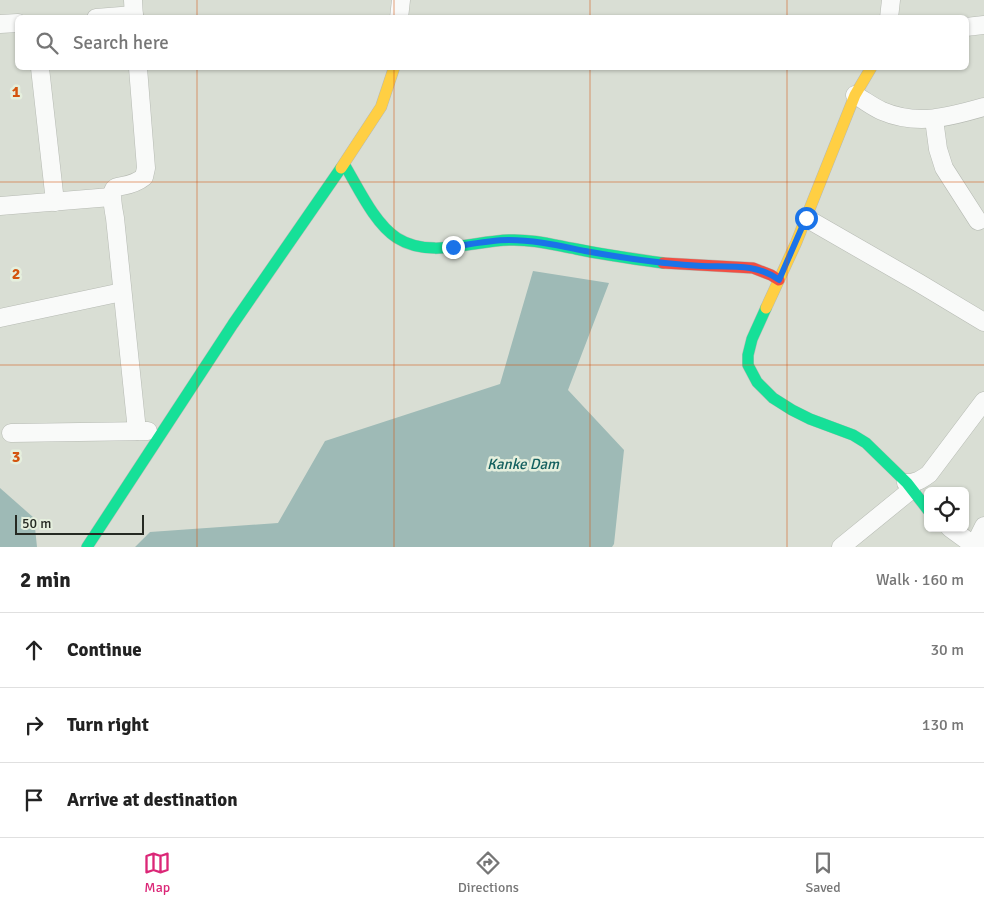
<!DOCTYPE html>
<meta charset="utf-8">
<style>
body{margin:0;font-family:Signika,sans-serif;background:#f2f2f2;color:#222}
.controls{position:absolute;right:15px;bottom:15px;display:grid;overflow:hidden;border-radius:8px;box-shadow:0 1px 4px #0004}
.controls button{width:45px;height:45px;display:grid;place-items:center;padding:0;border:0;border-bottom:1px solid #e0e0e0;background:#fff;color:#222;font:25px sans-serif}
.scale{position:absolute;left:15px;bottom:12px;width:129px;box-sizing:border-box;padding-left:5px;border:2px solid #252922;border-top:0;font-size:14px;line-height:18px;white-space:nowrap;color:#252922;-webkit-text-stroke:4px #e5efdd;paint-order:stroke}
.stop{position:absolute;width:15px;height:15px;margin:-11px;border:4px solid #1a73e8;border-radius:50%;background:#fff}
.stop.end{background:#1a73e8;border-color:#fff;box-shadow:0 1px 5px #0008}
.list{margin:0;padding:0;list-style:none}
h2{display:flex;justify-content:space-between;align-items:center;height:65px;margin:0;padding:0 20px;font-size:21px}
h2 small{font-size:16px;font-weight:400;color:#767676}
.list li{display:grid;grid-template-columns:32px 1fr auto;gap:15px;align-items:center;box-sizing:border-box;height:75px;padding:0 20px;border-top:1px solid #e0e0e0}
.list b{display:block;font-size:19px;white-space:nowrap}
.list em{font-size:16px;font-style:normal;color:#767676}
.icon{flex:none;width:28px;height:28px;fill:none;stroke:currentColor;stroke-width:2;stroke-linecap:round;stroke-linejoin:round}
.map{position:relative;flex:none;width:984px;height:547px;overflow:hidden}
.search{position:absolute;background:#fff;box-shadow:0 1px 4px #0004;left:15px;right:15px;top:15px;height:55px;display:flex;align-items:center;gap:12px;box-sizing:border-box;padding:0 18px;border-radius:8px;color:#767676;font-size:19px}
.sheet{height:290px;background:#fff}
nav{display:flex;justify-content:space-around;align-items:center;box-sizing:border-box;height:70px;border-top:1px solid #e0e0e0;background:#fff;font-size:14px;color:#767676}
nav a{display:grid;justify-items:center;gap:2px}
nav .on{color:#db2777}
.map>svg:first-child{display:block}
.water{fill:#9ebab6}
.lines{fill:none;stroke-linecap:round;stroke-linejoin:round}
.street-casing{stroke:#b6bab3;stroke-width:19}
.fast-casing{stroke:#b6bab3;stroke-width:12}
.slow-casing{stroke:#b6bab3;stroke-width:12}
.jam-casing{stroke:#b6bab3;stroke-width:12}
.street{stroke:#f9faf9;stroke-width:18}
.fast{stroke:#16e098;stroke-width:11}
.slow{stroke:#ffcf43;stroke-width:11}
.jam{stroke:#f24e42;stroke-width:11}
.route{stroke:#1a73e8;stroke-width:6}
.grid{fill:none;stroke:#d4540e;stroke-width:1;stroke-opacity:0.55}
.labels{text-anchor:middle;stroke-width:5;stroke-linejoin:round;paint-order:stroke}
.water-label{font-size:15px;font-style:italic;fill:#14605f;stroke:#e5efdd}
.grid-label{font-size:16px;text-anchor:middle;font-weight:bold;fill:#d4540e;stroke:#e5efdd;stroke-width:5;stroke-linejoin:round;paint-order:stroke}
</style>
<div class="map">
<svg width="984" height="547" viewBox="0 0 984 547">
<rect width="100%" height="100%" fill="#d9ded4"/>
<g class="water">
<polygon points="533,271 609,283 568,390 624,450 614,544 612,547 135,547 150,532 278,523 325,441 500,384"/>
<polygon points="0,488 34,518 37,547 0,547"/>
</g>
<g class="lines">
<defs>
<g id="street">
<polyline points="133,0 134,18"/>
<polyline points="96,18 134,15"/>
<polyline points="399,18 401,0"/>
<polyline points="889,18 891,0"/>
<polyline points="0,24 18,23"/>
<polyline points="966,27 984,25"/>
<polyline points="40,68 55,202"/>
<path d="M 855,95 C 864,100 873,107 882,111 C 917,126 949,117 984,107"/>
<polyline points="934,119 938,149 944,168 978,221"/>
<polyline points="0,206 111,197"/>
<polyline points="806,218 919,283 984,322"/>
<polyline points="0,318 122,292"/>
<path d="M 137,431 L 115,218 C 106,171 120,196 144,177 L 146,168 L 138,68"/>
<polyline points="11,433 148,431"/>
<path d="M 906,483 C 916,483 921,480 929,474 L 984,401"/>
<polyline points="950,528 976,547"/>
<polyline points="974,546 984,526"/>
<polyline points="841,547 911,490"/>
</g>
<g id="fast">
<path d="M 344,164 C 358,187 374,223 397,238 C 430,259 473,241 509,240 C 532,239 554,245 576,249 C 605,255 634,259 663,263"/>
<polyline points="766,308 752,339 748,355 748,365 757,382 773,398 792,410 810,419 853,435 866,443 907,483 928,510"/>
<polyline points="87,547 233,324 341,168"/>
</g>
<g id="slow">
<polyline points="341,168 381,107 394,68"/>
<polyline points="766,308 796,243 855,95 871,68"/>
</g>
<polyline id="jam" points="663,263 753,268 771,275 779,280"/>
</defs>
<use href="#street" class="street-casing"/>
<use href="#fast" class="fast-casing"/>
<use href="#slow" class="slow-casing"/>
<use href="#jam" class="jam-casing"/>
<use href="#street" class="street"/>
<use href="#fast" class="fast"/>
<use href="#slow" class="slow"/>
<use href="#jam" class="jam"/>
</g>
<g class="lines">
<path class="route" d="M 453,247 C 471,244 491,240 509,240 C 535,240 560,246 585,251 C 623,258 664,264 702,266 C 729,267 757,263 779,280 L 806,218"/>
</g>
<path class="grid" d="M 197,0 L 197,18M 394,0 L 394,18M 590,0 L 590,18M 787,0 L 787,18M 197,68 L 197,547M 394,68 L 394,547M 590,68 L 590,547M 787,68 L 787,547M 0,182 L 984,182M 0,365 L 984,365"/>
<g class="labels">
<g class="water-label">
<text x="523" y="469">Kanke Dam</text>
</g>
</g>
<g class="grid-label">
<text x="16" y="97">1</text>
<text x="16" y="279">2</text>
<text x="16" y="462">3</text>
</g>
</svg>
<div class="controls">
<button><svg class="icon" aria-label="locate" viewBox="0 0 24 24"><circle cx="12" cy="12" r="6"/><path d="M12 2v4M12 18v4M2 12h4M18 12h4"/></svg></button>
</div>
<div class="scale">50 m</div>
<div class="stop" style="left:806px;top:218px"></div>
<div class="stop end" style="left:453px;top:247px"></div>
<div class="search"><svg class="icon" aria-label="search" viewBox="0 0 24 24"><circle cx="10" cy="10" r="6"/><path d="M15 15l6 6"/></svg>Search here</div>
</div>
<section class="sheet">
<h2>2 min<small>Walk · 160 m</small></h2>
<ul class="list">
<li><svg class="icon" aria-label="ahead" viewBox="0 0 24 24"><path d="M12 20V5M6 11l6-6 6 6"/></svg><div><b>Continue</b></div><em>30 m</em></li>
<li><svg class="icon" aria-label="right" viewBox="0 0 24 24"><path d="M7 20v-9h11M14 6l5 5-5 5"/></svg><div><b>Turn right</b></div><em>130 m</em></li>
<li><svg class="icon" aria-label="arrive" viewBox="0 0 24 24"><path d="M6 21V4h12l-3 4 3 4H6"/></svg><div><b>Arrive at destination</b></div></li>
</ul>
</section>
<nav>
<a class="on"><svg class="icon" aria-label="map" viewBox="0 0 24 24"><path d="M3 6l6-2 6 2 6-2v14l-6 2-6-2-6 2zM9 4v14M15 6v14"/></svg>Map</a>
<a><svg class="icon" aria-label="directions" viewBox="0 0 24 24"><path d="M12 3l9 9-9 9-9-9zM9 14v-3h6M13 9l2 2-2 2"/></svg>Directions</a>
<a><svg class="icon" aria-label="saved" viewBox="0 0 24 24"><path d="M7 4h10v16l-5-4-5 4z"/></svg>Saved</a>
</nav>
